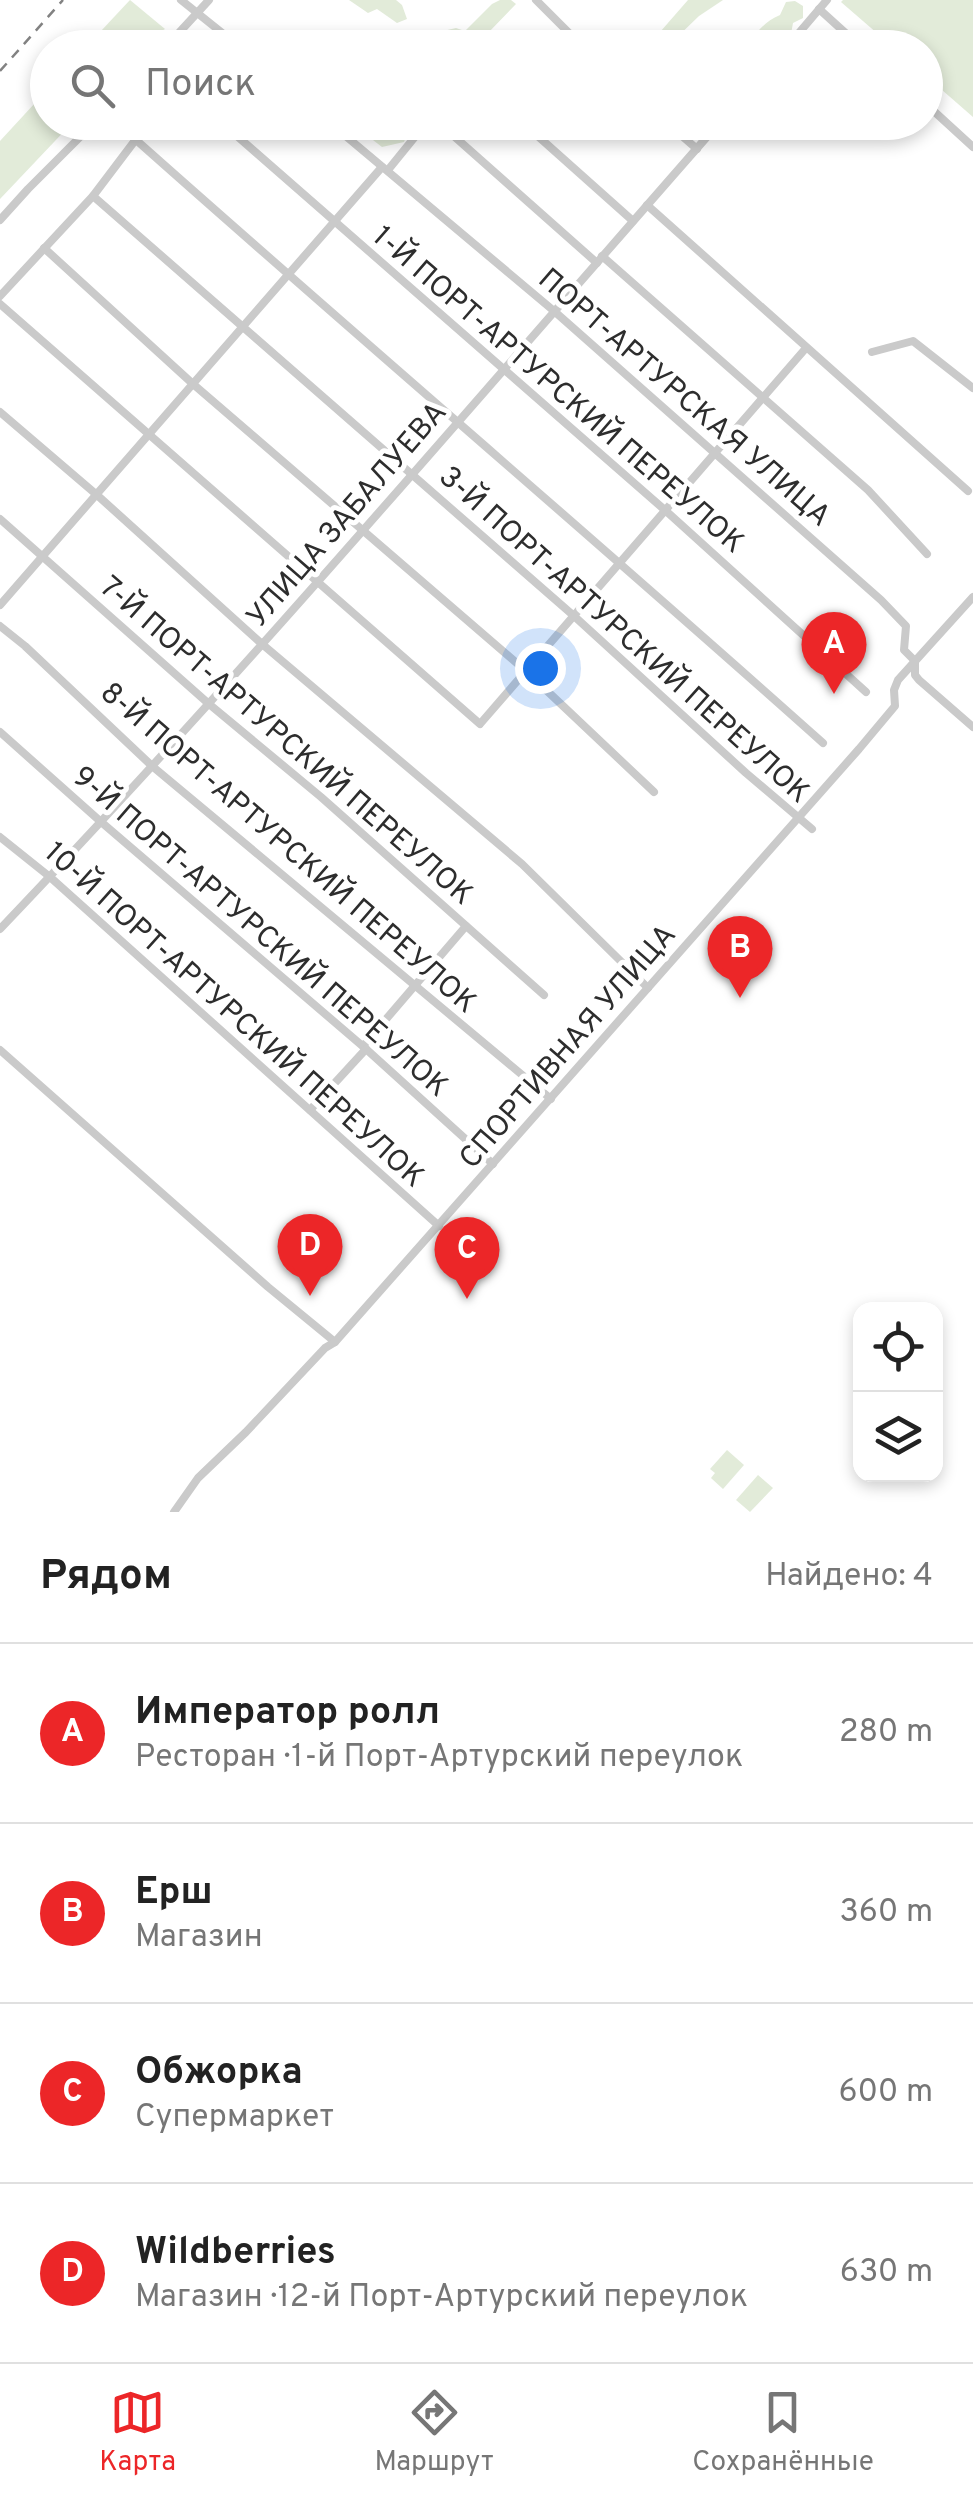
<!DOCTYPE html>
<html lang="ru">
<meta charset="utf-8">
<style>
body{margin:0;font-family:Overpass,sans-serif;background:#f6f6f6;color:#222}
.controls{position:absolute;right:30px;bottom:30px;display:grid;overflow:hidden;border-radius:20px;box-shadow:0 5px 15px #0003}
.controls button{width:90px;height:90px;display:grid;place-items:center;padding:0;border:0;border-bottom:2px solid #e0e0e0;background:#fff;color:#222;font:50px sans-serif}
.you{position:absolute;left:540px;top:668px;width:35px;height:35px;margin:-25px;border:8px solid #fff;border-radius:50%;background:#1a73e8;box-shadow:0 0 0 15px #1a73e833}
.badge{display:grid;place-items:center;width:65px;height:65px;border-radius:50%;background:#ec2628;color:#fff;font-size:32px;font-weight:700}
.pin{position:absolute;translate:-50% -82px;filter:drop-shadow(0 2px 5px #0008)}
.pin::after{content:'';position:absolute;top:52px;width:35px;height:30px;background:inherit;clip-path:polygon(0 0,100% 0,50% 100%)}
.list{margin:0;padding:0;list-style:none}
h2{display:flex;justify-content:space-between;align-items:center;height:130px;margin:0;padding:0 40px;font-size:42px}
h2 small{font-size:32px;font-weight:400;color:#767676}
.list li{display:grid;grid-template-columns:65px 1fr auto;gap:30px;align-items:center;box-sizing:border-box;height:180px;padding:0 40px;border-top:2px solid #e0e0e0}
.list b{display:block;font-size:38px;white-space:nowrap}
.list p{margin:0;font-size:32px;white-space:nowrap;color:#767676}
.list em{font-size:32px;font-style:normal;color:#767676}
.icon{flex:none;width:55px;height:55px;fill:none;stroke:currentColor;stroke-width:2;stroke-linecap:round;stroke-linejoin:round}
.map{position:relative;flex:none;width:973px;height:1512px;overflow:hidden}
.search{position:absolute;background:#fff;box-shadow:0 5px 15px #0003;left:30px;right:30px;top:30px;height:110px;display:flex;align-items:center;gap:25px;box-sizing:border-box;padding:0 35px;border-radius:55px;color:#767676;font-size:38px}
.sheet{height:850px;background:#fff}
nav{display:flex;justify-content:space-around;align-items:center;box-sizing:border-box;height:140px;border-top:2px solid #e0e0e0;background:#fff;font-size:28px;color:#767676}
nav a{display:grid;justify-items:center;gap:5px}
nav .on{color:#ec2628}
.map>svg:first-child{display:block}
.green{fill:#e2ebd9}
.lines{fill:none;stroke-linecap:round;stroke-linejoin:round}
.minor{stroke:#cacaca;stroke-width:8}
.rail{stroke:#828282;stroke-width:2.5;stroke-dasharray:10 8;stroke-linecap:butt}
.labels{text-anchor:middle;stroke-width:10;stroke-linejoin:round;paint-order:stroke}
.street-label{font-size:30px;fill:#2d2d2d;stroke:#fff}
</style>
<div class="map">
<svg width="973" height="1512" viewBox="0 0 973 1512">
<rect width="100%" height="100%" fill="#fff"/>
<g class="green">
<path d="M 130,0 L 165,29 C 133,48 122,48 86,47 Z"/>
<polygon points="349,0 396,0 402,5 407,19 397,23 377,9 368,13"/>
<polygon points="500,0 511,0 516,4 488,33 488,45 491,47 461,47 450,40 442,40 443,31 456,28 465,31 492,4"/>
<polygon points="688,0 723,0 699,16 670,44 670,47 647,47"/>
<polygon points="843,0 973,0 973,117 926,76 926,48 893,47 841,2"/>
<path d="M 795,1 L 803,6 L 803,18 L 793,23 L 791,34 L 761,47 L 752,47 L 750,42 C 758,30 766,21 780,15 L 786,2 Z"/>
<polygon points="47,90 48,122 72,123 0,199 0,141"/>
<polygon points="351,123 411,123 404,142 382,147"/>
<polygon points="727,1450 744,1465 723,1489 711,1478 715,1473 710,1469"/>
<polygon points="758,1475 773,1488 750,1512 736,1500"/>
</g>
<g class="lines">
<g class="minor">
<polyline points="181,0 241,48"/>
<polyline points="536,0 584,48"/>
<polyline points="819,9 862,48"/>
<polyline points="165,48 209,0"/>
<polyline points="213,48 224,35"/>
<polyline points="786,48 827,0"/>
<polyline points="926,104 973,147"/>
<polyline points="221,122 666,511 866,692"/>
<polyline points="329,122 554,311 881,600 906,626 904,650 915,661 915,675 919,680 973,727"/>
<polyline points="438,122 597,263"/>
<polyline points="522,122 633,221"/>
<polyline points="666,122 697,149"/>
<path d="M 135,139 C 363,342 596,540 823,743"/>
<polyline points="388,170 427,122"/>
<polyline points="93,196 574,616 746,773 812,829"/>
<polyline points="647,205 968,491"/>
<polyline points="0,220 28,189 95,122"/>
<polyline points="44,248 193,384 526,671 654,792"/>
<polyline points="602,256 868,490 927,554"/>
<polyline points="0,296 93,196 149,122"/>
<polyline points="0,304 480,724 806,348"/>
<polyline points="872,352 913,341 973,388"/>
<polyline points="0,412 97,495 262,644 522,864 648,988"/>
<polyline points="0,519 209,704 321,797 544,995"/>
<polyline points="0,605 382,167"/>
<polyline points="0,626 25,646 152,766 551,1099"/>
<polyline points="0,732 100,821 366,1049 493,1164"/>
<polyline points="0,837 50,877 439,1226"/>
<path d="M 0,929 C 249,668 482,393 720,122"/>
<polyline points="363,1046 466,926"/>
<polyline points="0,1050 268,1287 335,1342"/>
<polyline points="310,1110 366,1049"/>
<polyline points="174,1512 198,1478 246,1432 325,1348 335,1342 859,749 895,706 894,690 898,680 973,597"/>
</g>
<polyline class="rail" points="0,71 63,0"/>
</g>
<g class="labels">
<g class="street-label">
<text transform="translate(559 389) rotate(41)" y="10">1-Й ПОРТ-АРТУРСКИЙ ПЕРЕУЛОК</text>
<text transform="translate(685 397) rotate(41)" y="10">ПОРТ-АРТУРСКАЯ УЛИЦА</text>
<text transform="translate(346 514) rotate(-49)" y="10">УЛИЦА ЗАБАЛУЕВА</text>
<text transform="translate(625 634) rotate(42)" y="10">3-Й ПОРТ-АРТУРСКИЙ ПЕРЕУЛОК</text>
<text transform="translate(287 740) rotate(41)" y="10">7-Й ПОРТ-АРТУРСКИЙ ПЕРЕУЛОК</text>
<text transform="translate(289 847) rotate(41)" y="10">8-Й ПОРТ-АРТУРСКИЙ ПЕРЕУЛОК</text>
<text transform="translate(261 931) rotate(41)" y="10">9-Й ПОРТ-АРТУРСКИЙ ПЕРЕУЛОК</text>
<text transform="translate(235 1014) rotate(42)" y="10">10-Й ПОРТ-АРТУРСКИЙ ПЕРЕУЛОК</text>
<text transform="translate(567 1046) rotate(-49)" y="10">СПОРТИВНАЯ УЛИЦА</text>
</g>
</g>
</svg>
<div class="controls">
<button><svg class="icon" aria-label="locate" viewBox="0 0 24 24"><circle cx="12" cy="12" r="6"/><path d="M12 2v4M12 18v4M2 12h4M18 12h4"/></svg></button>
<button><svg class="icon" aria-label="layers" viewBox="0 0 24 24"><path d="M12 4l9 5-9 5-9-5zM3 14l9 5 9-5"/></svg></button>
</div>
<div class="you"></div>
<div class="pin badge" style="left:834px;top:694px">A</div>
<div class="pin badge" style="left:740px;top:998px">B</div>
<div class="pin badge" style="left:467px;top:1299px">C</div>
<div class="pin badge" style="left:310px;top:1296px">D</div>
<div class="search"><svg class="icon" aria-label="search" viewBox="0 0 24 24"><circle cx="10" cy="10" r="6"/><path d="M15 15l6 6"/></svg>Поиск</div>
</div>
<section class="sheet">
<h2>Рядом<small>Найдено: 4</small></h2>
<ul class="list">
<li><span class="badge">A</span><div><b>Император ролл</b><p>Ресторан · 1-й Порт-Артурский переулок</p></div><em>280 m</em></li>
<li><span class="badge">B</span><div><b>Ерш</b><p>Магазин</p></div><em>360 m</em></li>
<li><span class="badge">C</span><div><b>Обжорка</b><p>Супермаркет</p></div><em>600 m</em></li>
<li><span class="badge">D</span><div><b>Wildberries</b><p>Магазин · 12-й Порт-Артурский переулок</p></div><em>630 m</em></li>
</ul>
</section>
<nav>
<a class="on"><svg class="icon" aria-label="map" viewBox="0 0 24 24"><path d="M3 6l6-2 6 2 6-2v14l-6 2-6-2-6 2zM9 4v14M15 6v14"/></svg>Карта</a>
<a><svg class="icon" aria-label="directions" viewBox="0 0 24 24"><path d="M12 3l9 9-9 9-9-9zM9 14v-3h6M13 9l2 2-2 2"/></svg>Маршрут</a>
<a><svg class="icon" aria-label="saved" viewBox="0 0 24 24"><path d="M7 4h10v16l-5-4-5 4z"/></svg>Сохранённые</a>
</nav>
